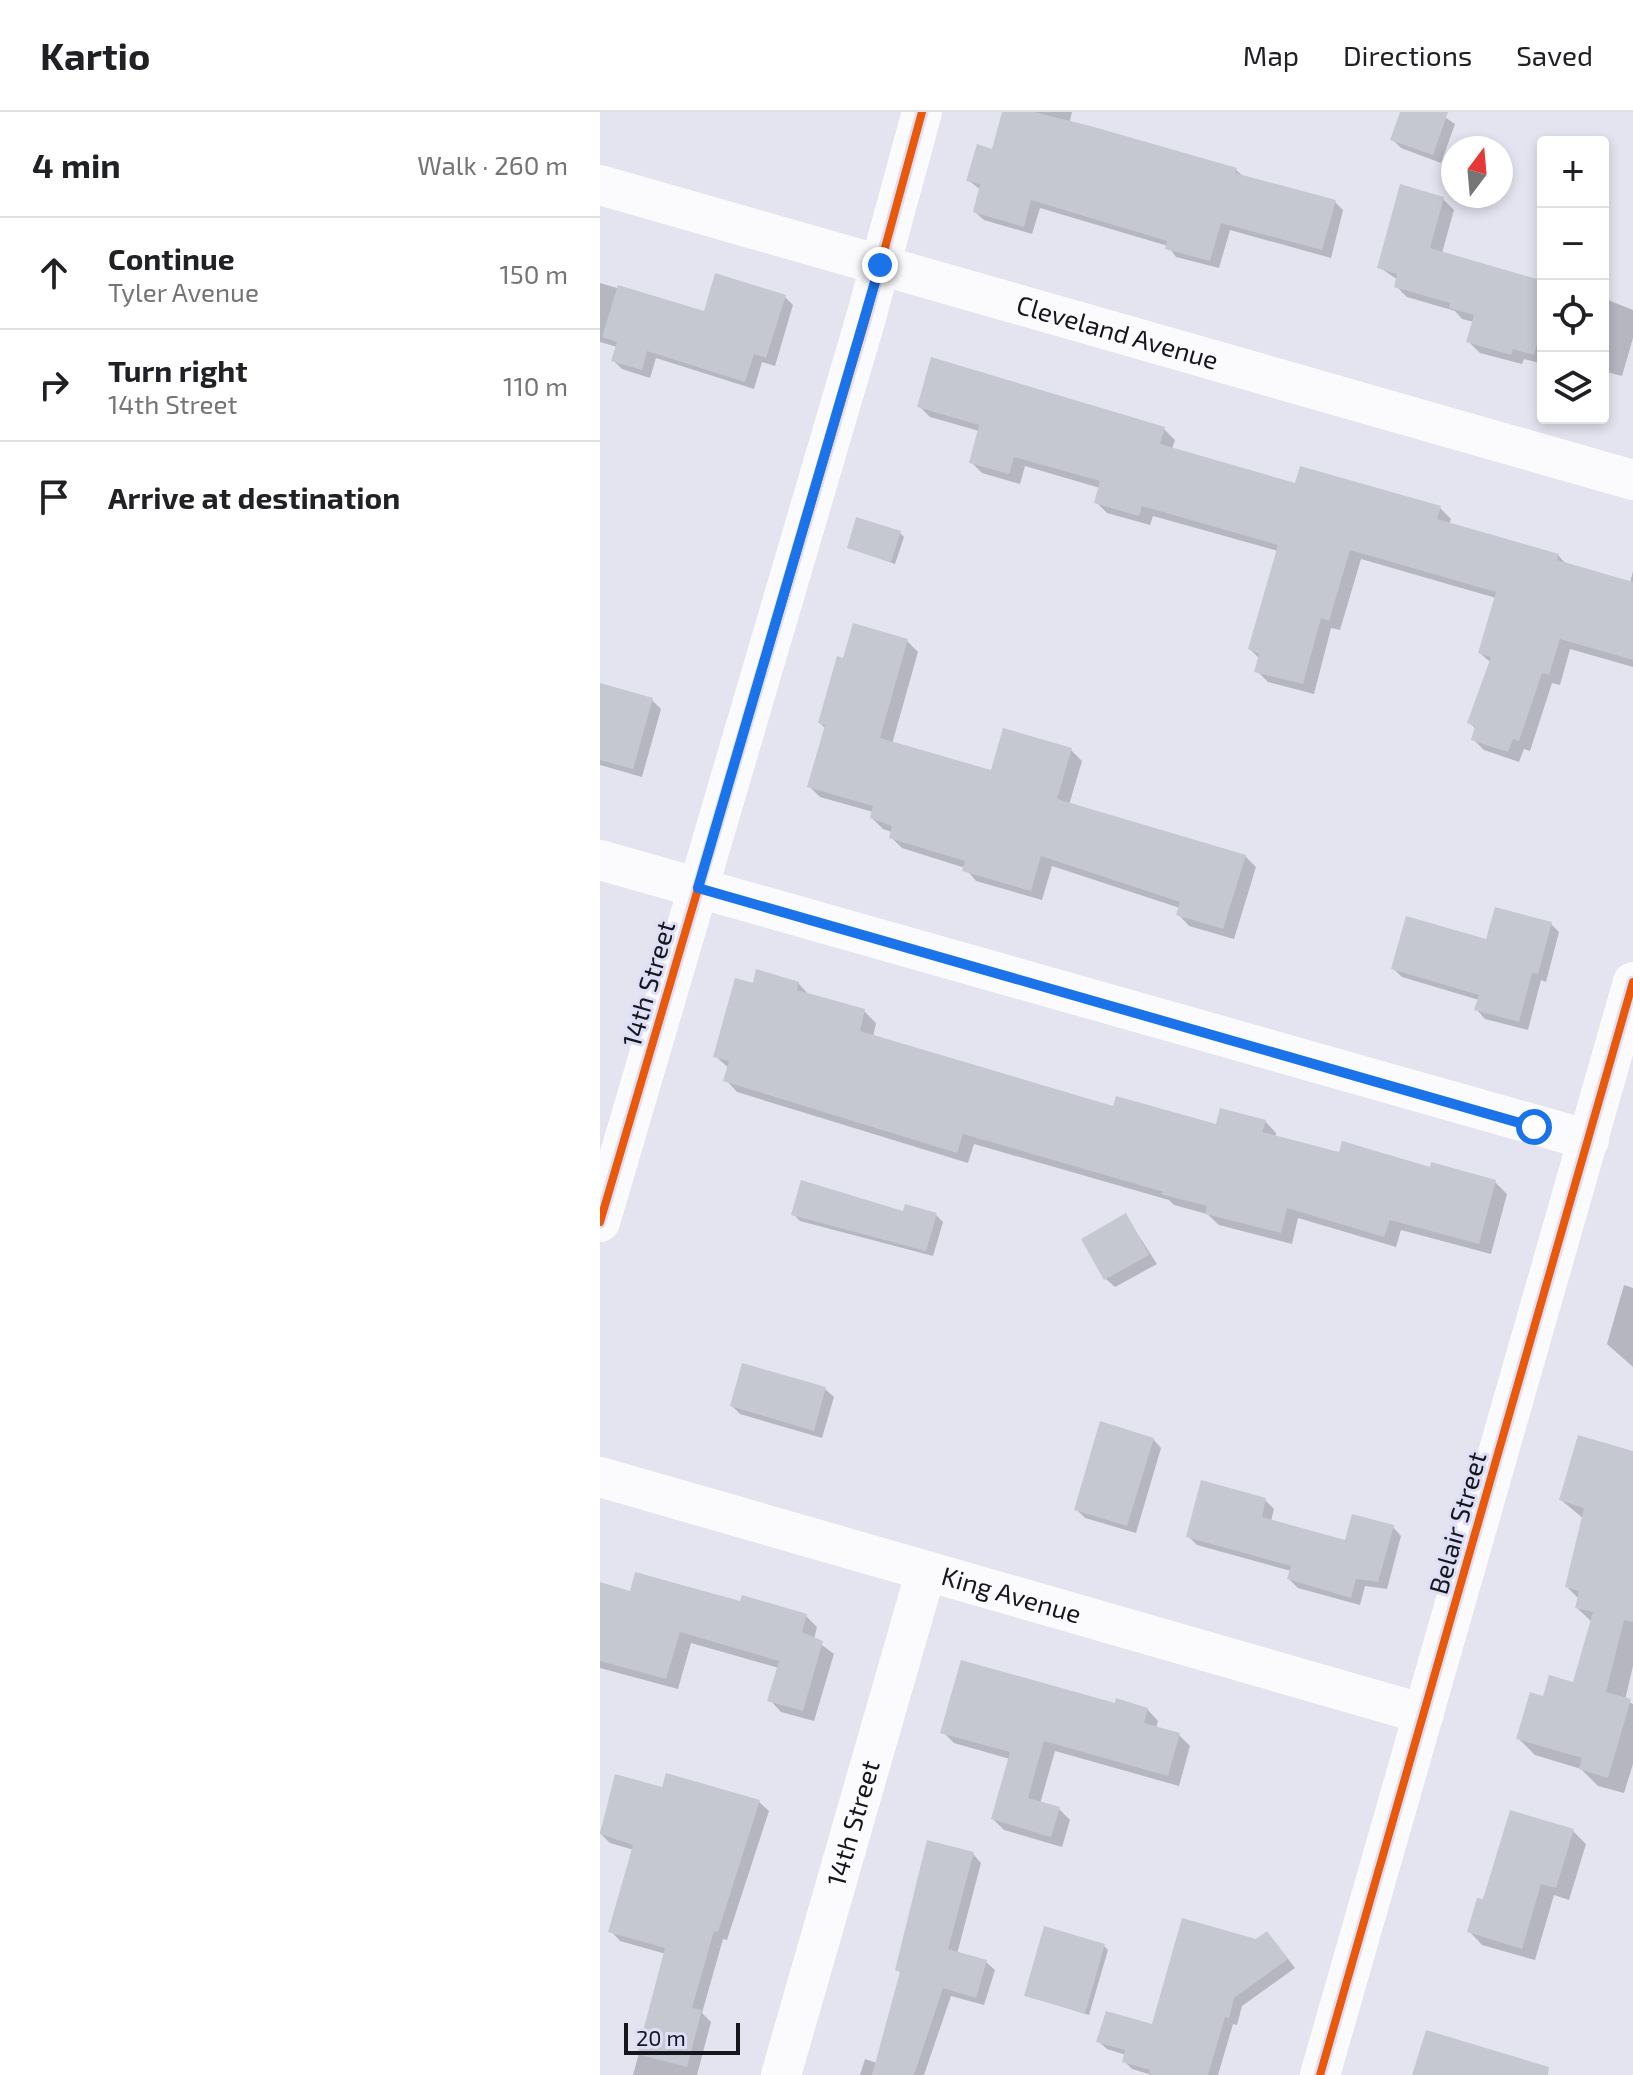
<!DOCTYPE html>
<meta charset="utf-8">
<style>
body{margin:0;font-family:"Exo 2",sans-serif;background:#f2f2f2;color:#202124}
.controls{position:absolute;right:24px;top:24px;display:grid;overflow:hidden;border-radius:8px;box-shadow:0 4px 12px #0003}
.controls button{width:72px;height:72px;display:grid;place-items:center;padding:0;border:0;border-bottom:2px solid #e0e0e0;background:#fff;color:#202124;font:40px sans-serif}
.compass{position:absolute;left:841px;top:24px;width:72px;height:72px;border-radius:50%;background:#fff;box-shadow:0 4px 12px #0003;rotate:16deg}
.scale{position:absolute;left:24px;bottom:20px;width:116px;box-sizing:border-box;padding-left:8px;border:4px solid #16161d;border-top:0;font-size:22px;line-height:28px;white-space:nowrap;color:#16161d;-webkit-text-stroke:6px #dedff6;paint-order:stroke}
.stop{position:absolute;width:24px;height:24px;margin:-18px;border:6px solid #1a73e8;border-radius:50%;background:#fff}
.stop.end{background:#1a73e8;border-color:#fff;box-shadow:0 2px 8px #0008}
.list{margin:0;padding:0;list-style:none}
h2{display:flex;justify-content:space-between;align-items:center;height:104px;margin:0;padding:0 32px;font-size:34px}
h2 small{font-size:26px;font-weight:400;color:#757577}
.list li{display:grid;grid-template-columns:52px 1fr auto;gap:24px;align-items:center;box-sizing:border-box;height:112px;padding:0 32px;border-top:2px solid #e0e0e0}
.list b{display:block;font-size:30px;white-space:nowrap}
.list p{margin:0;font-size:26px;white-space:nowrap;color:#757577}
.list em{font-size:26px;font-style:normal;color:#757577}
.icon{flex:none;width:44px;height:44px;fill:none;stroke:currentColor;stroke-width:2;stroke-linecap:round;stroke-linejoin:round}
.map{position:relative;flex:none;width:1033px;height:1963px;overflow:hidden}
header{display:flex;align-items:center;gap:48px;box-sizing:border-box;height:112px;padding:0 40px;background:#fff;border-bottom:2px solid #e0e0e0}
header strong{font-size:38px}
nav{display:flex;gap:44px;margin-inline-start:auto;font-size:28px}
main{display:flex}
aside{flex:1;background:#fff}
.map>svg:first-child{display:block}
.shadow{fill:#0003}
.building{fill:#c5c8d1}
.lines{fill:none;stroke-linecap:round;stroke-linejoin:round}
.minor{stroke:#fbfbfd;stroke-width:40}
.cycleway-casing{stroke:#dedff6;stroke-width:13}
.cycleway{stroke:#e8590c;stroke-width:8}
.route{stroke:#1a73e8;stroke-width:10}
.labels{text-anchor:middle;stroke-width:6;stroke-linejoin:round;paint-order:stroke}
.street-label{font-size:26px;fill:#16161d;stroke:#dedff6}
</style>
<header>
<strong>Kartio</strong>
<nav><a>Map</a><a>Directions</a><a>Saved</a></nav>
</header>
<main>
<aside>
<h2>4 min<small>Walk · 260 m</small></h2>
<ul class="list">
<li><svg class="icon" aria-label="ahead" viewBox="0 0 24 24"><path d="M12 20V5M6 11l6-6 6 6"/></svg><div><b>Continue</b><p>Tyler Avenue</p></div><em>150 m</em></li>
<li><svg class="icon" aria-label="right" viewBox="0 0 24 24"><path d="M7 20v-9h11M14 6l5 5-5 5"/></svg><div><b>Turn right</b><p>14th Street</p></div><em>110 m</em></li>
<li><svg class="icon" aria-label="arrive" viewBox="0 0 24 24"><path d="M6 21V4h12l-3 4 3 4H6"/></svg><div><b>Arrive at destination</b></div></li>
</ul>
</aside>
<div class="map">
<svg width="1033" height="1963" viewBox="0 0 1033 1963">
<rect width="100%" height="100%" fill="#e4e4f0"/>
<g class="shadow">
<polygon points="405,0 472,0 470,9 635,57 644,65 735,90 743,98 731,146 630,118 619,156 576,145 568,134 440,96 432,122 384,108 375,100 381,78 369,69 394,39"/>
<polygon points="802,0 837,0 855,12 841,51 801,36 792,27"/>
<polygon points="843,87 854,98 842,141 943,169 943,252 924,247 922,252 880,241 869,230 874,210 862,207 855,199 807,185 796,174 798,168 779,155"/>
<polygon points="0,171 105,202 185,185 193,193 175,254 162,250 154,277 56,246 50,266 22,257 13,248 17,235 0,230"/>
<polygon points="1003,186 1033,198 1033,226 1022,264 1003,259"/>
<polygon points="319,294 564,317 575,328 572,337 697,373 840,396 851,407 849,412 958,443 968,454 1030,471 1033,459 1033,555 970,537 960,573 952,571 930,639 924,637 919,650 884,638 873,627 876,617 870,611 891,551 880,541 896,486 761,447 740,518 731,516 714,582 668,570 657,559 660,547 650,537 678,439 553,404 550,413 507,401 496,390 500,376 425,354 420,372 382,361 371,350 379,319 330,305"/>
<polygon points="300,421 304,425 295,452 249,436"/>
<polygon points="307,529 318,540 292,632 392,661 471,638 482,649 469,693 645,744 656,755 634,827 589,814 578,802 580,796 452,754 442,788 376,769 365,756 302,736 291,725 292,720 283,717 272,706 273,700 220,685 209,674 226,617 220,611 245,549"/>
<polygon points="0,573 52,588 61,597 42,665 0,653"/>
<polygon points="951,812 959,820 946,870 941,868 928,918 885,907 877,898 879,888 802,865 793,856"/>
<polygon points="198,871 210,884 264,899 276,911 273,925 515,996 618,1015 665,1009 676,1021 675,1026 740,1042 895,1070 907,1082 891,1142 801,1118 796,1135 698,1106 692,1132 619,1113 607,1102 574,1093 569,1088 374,1032 368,1051 137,980 126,968 129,956 115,944 154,873"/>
<polygon points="193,1102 336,1103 343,1110 333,1144 200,1109"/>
<polygon points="526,1104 557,1152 515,1175 506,1167"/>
<polygon points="1024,1173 1033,1176 1033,1255 1007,1232"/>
<polygon points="225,1277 234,1285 222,1326 140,1302 132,1294"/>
<polygon points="553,1327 561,1336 536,1421 485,1406 476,1397"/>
<polygon points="1033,1341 1033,1554 1025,1588 1033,1592 1033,1652 1024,1681 998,1674 981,1657 935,1643 918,1626 944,1586 974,1573 992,1510 977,1496 979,1487 967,1475 984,1407 961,1388"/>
<polygon points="665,1388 674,1397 671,1409 746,1431 793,1415 801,1424 787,1477 765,1474 760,1493 698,1476 689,1467 691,1459 597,1433 588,1424"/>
<polygon points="0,1473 31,1481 142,1492 206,1504 217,1515 214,1527 234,1542 214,1609 181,1600 170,1588 179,1556 91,1531 78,1577 0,1556"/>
<polygon points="516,1593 547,1597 558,1609 556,1616 579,1623 590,1634 579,1674 455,1639 440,1692 459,1697 470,1708 462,1735 404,1718 393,1707 410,1647 354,1631 343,1620"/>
<polygon points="17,1664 63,1677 159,1690 169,1699 127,1828 123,1827 102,1901 111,1910 97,1963 33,1963 66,1842 20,1829 11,1819 34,1738 10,1731 0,1721"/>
<polygon points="973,1719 986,1732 969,1788 954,1783 935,1848 882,1833 869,1819 884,1790"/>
<polygon points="373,1742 381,1751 357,1842 386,1850 395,1858 384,1893 351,1884 324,1963 260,1963 265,1947 277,1951"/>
<polygon points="657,1830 675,1830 695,1856 642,1894 637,1913 633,1912 618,1963 552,1963 532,1957 524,1949 526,1943 507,1937 498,1929 553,1915"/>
<polygon points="504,1834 508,1838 489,1903 427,1884"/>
</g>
<g class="building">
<polygon points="402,0 434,0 494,15 637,56 635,61 736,88 722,138 621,111 610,149 565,137 567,129 431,88 424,115 373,100 380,72 366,69 377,32 392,37"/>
<polygon points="800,0 848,0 833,43 790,28"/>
<polygon points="800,72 844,85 830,136 943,169 943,211 934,243 913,237 911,243 866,230 874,203 849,196 850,191 794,175 797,162 777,156"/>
<polygon points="115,161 186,183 166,246 154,242 145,270 47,239 42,258 11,249 17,230 2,225 18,173 104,199"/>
<polygon points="331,245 565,315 560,332 695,371 700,354 841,394 837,407 959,442 957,448 1033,470 1033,548 960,527 949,563 942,561 919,629 913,627 908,640 871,628 875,614 867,611 891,545 878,541 896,480 750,438 729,509 721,506 703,572 654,560 659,542 648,537 678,433 542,394 539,404 494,391 500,369 414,345 409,362 369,351 379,313 317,295"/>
<polygon points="256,405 301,419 291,450 247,436"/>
<polygon points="253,511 308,527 280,626 391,658 403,616 472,636 457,687 646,743 623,817 576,803 580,790 441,744 431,779 362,759 365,749 289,726 292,714 270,706 273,694 207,675 225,613 218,611 237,544 243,546"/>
<polygon points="0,571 53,586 33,657 0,648"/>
<polygon points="895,795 952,810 938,862 932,861 919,910 874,898 879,883 791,857 806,804 886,827"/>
<polygon points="156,857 199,870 197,878 265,897 260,919 513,994 516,984 616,1012 620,996 666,1008 662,1020 739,1040 742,1029 830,1055 831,1050 896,1068 879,1132 790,1108 784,1125 687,1096 681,1121 605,1102 607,1094 560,1082 564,1080 363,1022 357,1041 123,969 129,949 113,945 135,866 153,871"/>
<polygon points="201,1068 303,1099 305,1092 337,1101 326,1139 191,1103"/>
<polygon points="526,1101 549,1143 504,1168 481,1127"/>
<polygon points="142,1251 226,1275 214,1319 130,1294"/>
<polygon points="500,1309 554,1326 527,1414 474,1398"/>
<polygon points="978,1323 1033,1339 1033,1510 1024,1508 1006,1580 1031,1587 1008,1666 979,1657 982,1646 916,1627 930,1580 943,1584 949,1563 973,1570 993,1500 975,1496 979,1479 965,1475 984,1396 959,1388"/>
<polygon points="601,1368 666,1386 662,1405 745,1428 752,1402 794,1413 778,1470 756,1467 751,1486 687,1467 691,1454 586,1425"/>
<polygon points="35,1460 140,1489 142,1483 207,1502 202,1520 223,1529 203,1599 167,1589 179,1549 80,1520 66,1567 0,1549 0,1470 30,1479"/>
<polygon points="361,1548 515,1591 516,1586 548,1596 544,1611 580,1621 568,1664 444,1629 428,1686 460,1695 451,1725 391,1707 410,1640 340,1621"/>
<polygon points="66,1661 160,1688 118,1820 114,1819 92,1896 102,1898 87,1955 37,1942 65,1836 8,1820 33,1733 0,1722 15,1662 62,1675"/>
<polygon points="910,1698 974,1717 956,1776 941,1772 922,1837 867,1820 877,1786 883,1787"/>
<polygon points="327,1728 374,1740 348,1837 387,1848 376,1886 343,1876 314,1963 272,1963 300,1860 295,1858"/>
<polygon points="582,1806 656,1827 667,1819 688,1847 634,1886 629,1906 625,1905 608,1963 549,1963 550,1958 522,1950 525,1938 496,1930 506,1899 552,1912"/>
<polygon points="444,1814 505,1832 485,1901 424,1884"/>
<polygon points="826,1918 949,1955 948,1963 812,1963"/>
</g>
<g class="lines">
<g class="minor">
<path id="s1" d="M 0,73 L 1033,368"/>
<polyline points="0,748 989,1028"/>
<polyline points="0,1110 265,209 322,0"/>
<path id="s2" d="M 0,1365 L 824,1602"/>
<path id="s3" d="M 181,1963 L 326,1459"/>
<polyline points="720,1963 1033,870"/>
</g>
<defs>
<g id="cycleway">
<polyline points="0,1110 265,209 322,0"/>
<polyline points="720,1963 1033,870"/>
</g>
</defs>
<use href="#cycleway" class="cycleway-casing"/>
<use href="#cycleway" class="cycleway"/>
</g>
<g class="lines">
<polyline class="route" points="280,153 98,776 934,1015"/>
</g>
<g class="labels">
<g class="street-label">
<text dy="9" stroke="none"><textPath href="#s1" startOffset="538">Cleveland Avenue</textPath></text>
<text transform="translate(49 872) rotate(-74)" y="9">14th Street</text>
<text transform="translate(858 1411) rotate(-74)" y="9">Belair Street</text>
<text dy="9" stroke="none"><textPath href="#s2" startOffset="428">King Avenue</textPath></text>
<text dy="9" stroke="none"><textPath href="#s3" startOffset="262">14th Street</textPath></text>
</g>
</g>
</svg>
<div class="controls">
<button>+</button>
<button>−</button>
<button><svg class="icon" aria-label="locate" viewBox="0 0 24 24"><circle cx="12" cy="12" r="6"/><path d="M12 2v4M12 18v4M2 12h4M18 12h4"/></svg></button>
<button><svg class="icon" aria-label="layers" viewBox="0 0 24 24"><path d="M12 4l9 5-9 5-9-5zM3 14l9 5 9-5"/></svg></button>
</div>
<svg class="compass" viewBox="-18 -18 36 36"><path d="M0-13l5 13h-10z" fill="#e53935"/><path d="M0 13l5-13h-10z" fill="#757577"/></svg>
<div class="scale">20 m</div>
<div class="stop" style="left:934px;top:1015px"></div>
<div class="stop end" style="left:280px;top:153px"></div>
</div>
</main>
